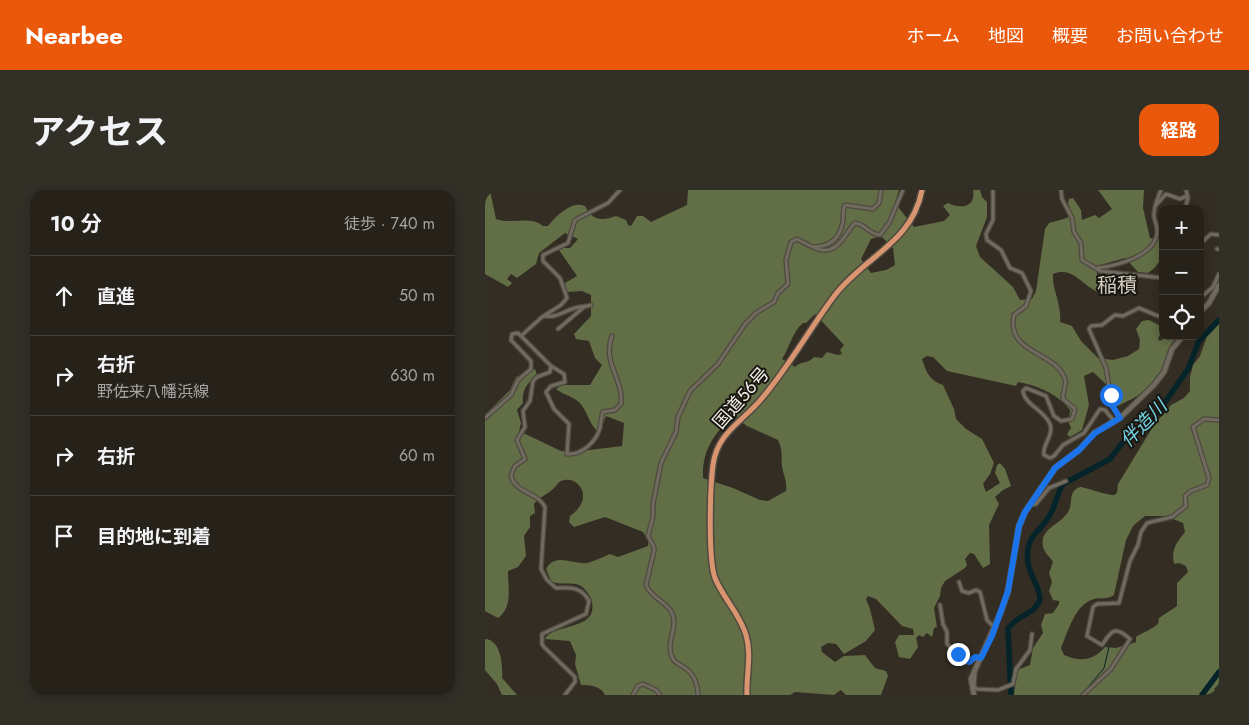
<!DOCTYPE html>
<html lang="ja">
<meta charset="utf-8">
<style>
body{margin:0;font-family:Jost,"Noto Sans JP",sans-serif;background:#322f27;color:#f1f3f6}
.controls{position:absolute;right:15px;top:15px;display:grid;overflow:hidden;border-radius:10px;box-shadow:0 2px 12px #0003}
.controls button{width:45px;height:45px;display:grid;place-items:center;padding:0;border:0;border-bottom:1px solid #423f39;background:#26221a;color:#f1f3f6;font:25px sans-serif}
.stop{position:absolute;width:15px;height:15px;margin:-11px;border:4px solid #1a73e8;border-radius:50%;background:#fff}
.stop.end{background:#1a73e8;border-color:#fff;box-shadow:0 1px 5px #0008}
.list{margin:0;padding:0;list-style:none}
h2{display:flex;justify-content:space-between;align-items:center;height:65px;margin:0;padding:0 20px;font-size:21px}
h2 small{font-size:16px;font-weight:400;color:#a4a4a2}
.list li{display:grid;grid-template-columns:32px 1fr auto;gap:15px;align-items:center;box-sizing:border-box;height:80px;padding:0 20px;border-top:1px solid #423f39}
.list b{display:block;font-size:19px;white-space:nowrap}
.list p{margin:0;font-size:16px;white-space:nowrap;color:#a4a4a2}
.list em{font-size:16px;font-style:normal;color:#a4a4a2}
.icon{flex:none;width:28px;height:28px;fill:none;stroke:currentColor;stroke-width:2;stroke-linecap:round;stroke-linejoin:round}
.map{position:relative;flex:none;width:734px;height:505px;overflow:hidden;border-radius:15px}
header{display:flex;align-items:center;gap:30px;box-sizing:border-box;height:70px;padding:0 25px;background:#ea580c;color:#fff}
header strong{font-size:24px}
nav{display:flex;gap:28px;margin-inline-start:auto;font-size:18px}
.intro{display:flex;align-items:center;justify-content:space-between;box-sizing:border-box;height:120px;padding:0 30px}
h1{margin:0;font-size:35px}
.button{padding:12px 22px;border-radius:15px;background:#ea580c;color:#fff;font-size:18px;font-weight:700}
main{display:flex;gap:30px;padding:0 30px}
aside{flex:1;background:#26221a;border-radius:15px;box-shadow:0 2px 12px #0003}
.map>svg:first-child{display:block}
.forest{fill:#626e45;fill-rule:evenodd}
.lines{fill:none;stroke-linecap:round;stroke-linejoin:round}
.stream{stroke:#04242a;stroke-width:1}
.river{stroke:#04242a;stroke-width:5.5}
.minor-casing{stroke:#4f4a41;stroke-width:5.5}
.secondary-casing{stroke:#4f4a41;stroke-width:7}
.trunk-casing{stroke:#4f4a41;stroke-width:8}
.minor{stroke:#716a5f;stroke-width:3}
.secondary{stroke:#716a5f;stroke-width:4.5}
.trunk{stroke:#d99570;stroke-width:5}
.route{stroke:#1a73e8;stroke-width:6}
.labels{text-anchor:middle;stroke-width:4;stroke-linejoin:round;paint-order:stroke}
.street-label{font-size:18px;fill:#f4f0ea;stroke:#181611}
.water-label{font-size:19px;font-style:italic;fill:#74d3e5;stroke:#181611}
.quarter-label{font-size:20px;fill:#d3ccbf;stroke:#181611}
</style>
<header>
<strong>Nearbee</strong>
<nav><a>ホーム</a><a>地図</a><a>概要</a><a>お問い合わせ</a></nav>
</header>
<div class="intro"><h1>アクセス</h1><a class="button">経路</a></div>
<main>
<aside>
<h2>10 分<small>徒歩 · 740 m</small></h2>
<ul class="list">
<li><svg class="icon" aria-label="ahead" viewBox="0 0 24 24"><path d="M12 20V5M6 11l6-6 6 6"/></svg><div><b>直進</b></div><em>50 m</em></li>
<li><svg class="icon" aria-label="right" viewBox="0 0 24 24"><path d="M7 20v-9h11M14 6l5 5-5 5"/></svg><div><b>右折</b><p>野佐来八幡浜線</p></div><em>630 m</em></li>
<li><svg class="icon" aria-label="right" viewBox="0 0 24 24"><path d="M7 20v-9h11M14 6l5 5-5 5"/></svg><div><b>右折</b></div><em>60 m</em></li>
<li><svg class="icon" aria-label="arrive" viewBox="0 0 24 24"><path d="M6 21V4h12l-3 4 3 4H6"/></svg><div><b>目的地に到着</b></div></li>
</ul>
</aside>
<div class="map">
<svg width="734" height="505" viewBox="0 0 734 505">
<rect width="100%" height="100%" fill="#332d23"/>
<g class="forest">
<path d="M 0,0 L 5,0 L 11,29 C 27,35 45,25 58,36 L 63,36 C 71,26 87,10 100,16 C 108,31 116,31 131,26 L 141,30 L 143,35 L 146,36 L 152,26 L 158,26 L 166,32 L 202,15 L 203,0 L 414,0 L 410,13 L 429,37 L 459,31 L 465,25 L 458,16 L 463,13 C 475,19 491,18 488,0 L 495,0 L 497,7 L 502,12 L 502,27 L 491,56 L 495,67 L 528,97 L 535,110 L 547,109 L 551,101 L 560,39 L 564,33 L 582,28 L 586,22 L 583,13 L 584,9 L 588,8 L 596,20 L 597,30 L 610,25 L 614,28 L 627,19 L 613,0 L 659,0 L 658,18 L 665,48 L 673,49 L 678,45 C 678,62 678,73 663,83 L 653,82 L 640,68 L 612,76 L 612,85 L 619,101 L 617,103 C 599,100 590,75 568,84 C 567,100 577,115 575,132 L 587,136 L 596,151 L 613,168 L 628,170 L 643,166 L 654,159 L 655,150 L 651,139 L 657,131 L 664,130 L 678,137 L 673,149 L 675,151 L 683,146 L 693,146 C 682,156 681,167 677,180 C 672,199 648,208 633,216 L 629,214 L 626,199 L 608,182 L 599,186 L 604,215 L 597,240 L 585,247 L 582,244 L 586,238 L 584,233 L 585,220 C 574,205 552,195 533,192 L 531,196 L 462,181 L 448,167 L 442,166 L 437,169 C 441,182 445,191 458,195 L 469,219 L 471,229 L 481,239 L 497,249 L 509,273 L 505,284 L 498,294 L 501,302 L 515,293 L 510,283 L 512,275 L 515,273 L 520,279 L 526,296 L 518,300 L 510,307 L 514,314 L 504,335 L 505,374 L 498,378 L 489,364 L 485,363 L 480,369 L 482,375 L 480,378 L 460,391 L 456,398 L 455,406 L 449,418 L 452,437 L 449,438 L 447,447 L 442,443 L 438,447 L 434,445 L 431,448 L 433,457 L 425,469 L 414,467 L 410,452 L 414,445 L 429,445 L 428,439 L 417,436 L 391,409 L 383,406 L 381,409 L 385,419 L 390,440 L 381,451 L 359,464 L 351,454 L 343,453 L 336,457 L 337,462 L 350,472 L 359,466 L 380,465 L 390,478 L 401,481 L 403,486 L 396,505 L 361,505 L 356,500 L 349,505 L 310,502 L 305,505 L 120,505 C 116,496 106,495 96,495 L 90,474 L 91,465 L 85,451 L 60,449 C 68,433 113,441 107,412 C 106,406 101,400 96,396 C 87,391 75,396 66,391 L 61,379 C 71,362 87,375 102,373 C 109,371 118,367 125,364 L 133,367 L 163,356 L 163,351 L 158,342 L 120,327 L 89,337 L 84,332 L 85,326 C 111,308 93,284 76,291 C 73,292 71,297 68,299 C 61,305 55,307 49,314 L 50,323 L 45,326 L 45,337 L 39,346 L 41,366 L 33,377 L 23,381 C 23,398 28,417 13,428 L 0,421 L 0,225 L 25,200 L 31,187 L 50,179 L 52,185 C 43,192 36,201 38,213 L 32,220 L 36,233 L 34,241 L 76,261 L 88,262 L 137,256 L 139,233 L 121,226 L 115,241 L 112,241 C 105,234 103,225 98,217 C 91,206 79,206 71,199 L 77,195 L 105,195 L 117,175 L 110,168 L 104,151 L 91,149 L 89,144 L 106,126 L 106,105 L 97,101 L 82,102 L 80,93 L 92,86 L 74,60 L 78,58 L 85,58 L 93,49 L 80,43 L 54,63 L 51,74 L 32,88 L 26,84 L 22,89 L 27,93 L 23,97 L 0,84 ZM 396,46 L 408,58 L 410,75 L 401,80 L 386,83 L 376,69 L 386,49 ZM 330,124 L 359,155 L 355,160 L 357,164 L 353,165 L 342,162 L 337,168 L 329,167 C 323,174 315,171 310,177 L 297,169 C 305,157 307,142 318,133 L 321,133 ZM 248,226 L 262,236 L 293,250 C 299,263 295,270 298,281 C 300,289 302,292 301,301 L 283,311 L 275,310 L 248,298 L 218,288 C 217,260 229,244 248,226 Z"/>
<path d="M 734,128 L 734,494 L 729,499 L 734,505 L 529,505 L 532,480 L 545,475 L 548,458 L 558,443 L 556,435 L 560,424 L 568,423 L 574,414 L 574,411 L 568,410 L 564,401 L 567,392 L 564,383 L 568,372 C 563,364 556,361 558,349 C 560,337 579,332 584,320 C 588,312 583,301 595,297 C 599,297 621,305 629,305 L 632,303 L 633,294 L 669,235 L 686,215 L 699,208 L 705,201 L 705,187 L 708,175 L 715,166 L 725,137 ZM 660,326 L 681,326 L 698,333 L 700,342 C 691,353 686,360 689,374 L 694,373 L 701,376 L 703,382 L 692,393 L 692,416 L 674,428 L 673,434 C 666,440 658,442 651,447 L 651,452 L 631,458 L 620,457 C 608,471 595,472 579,465 L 576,458 C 583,442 590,414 609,409 C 616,407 622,410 629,405 L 641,350 L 648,336 Z"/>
<path d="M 0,449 C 16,450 18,475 17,488 L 32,505 L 17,505 L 12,494 L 0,480 Z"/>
</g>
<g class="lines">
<polyline class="stream" points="600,501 619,478 624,457"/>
<g class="river">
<path d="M 526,505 L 523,439 C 530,426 549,425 555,410 C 555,397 545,386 543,373 C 539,344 556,343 566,323 C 571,314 572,303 578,294 L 625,269 L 645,243 L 669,228 L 703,179 L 714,151 L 734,130"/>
<polyline points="717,505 734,482"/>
</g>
<defs>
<g id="minor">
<path d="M 508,0 L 508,30 L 501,44 L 502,50 L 516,60 L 525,78 L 537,83 L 546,101 L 541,116 L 529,125 C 521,165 570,160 580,189 C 582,196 577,202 578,209 L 590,219 L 587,229 L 576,231 L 569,226 L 561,206 L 541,198 L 538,201 C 539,214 560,221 565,234 C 569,246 557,254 559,265 L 565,268 L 569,266 L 578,255 L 599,243 L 615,219 L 620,220 L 629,231"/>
<polyline points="576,0 577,9 587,28 589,42 596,53 597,70 615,81 678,88"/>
<polyline points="672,14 681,4 695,9 702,6"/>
<polyline points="700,19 703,8 701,0"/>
<polyline points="715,54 726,44 734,45"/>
<path d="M 328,57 C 344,57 355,49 358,31 C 359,25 357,21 360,15 L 388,19 L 394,13 L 396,0"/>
<polyline points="732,59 734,59"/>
<path d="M 612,78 C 631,76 671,66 672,42 C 673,37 670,32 669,27 C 668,18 673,8 676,0"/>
<polyline points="715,108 728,97 734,84"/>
<path d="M 60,126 C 72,128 79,121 90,118 C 95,116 101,117 106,115"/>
<polyline points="73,139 99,117"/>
<polyline points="37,145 57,127 76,115 82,108 75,88 58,71 58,65 83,53 90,30 123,13 135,0"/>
<path d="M 66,176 L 65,182 L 52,187 L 48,191 L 45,211 L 38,221 L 40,237 L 32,250 L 40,269 L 30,276 L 26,285 C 29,303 53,302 60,317 L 56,379 L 62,390 L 71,398 C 85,397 97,397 104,411 L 101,424 L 57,444 L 57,454 L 59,457 L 90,487 L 90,492 L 80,505"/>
<path d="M 0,228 L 26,205 L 33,190 L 46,179 L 46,171 L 26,150 L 27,144 L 33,143 L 66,176 L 79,184 L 80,192 L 66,196 L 61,202 L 69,219 L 84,234 L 82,264 C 97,265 111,252 115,238 C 116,232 116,227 118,222 L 130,220 L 136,214 C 139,189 117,174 127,146"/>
<polyline points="635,228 627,215 621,178 604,139 606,136 617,135 630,125 638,126 654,118 673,126 678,125"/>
<polyline points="545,315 551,314 564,298 581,291"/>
<polyline points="474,392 477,401 484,403 491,400 495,402 502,430 510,438"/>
<polyline points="455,415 458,434 462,442 462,454 481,472 485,472 490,467 496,468"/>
<polyline points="490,482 489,497 492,499 513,500 528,494 531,479 545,460 547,444"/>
<polyline points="148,505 153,496 158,494 171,500 175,505"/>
<path d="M 213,505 C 213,495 209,484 200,478 C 196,475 191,474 188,469 C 179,454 194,438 187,423 C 181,411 166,408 161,395 L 169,361 L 169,357 L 163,346 L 168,327 L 168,314 L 176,273 L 191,242 L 193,227 L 205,201 L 233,174 L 260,134 L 271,123 L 289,112 L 293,103 L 303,94 L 301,70 L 306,52 L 312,49 C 330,58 343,69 358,49 C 362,44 365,38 370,33 C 381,34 383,44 395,45 L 404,33 L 418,0"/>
<path d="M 598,505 L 626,479 L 645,449 C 629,434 626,442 617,455 L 602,446 L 608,417 L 612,414 L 634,413 L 645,371 L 653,355 L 656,342 L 662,333 L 687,327 L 701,316 L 700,306 L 706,301 L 722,295 L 724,288 L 708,237 L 719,229 L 734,230"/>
</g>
<g id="secondary">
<polyline points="715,122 724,113 734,95"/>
<polyline points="489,505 486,489 516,422 523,401 534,336 540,322 570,278 594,260 609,243 635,228 669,195 679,182 687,159 698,146"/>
</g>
<path id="trunk" d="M 262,505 C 261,485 267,465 261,445 C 255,424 238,408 230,388 C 223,368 225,298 228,275 C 232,242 259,231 278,207 C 305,175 325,138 350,105 C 380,66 427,53 437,0"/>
</defs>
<use href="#minor" class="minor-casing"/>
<use href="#secondary" class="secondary-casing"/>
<use href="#trunk" class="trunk-casing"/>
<use href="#minor" class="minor"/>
<use href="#secondary" class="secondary"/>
<use href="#trunk" class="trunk"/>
</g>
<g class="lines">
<polyline class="route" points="473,464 484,472 490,467 496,468 507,446 523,401 534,336 540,322 570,278 594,260 610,243 635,228 627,215 626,205"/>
</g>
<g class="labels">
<g class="street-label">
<text transform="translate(256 208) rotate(-49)" y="6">国道56号</text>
</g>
<g class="water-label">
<text transform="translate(658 233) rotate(-46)" y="7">伴造川</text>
</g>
<g class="quarter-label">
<text x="632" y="102">稲積</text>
</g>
</g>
</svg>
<div class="controls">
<button>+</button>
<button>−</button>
<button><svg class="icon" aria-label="locate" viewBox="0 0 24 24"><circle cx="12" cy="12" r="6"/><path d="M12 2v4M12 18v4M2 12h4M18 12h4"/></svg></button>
</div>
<div class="stop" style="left:626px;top:205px"></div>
<div class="stop end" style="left:473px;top:464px"></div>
</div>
</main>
